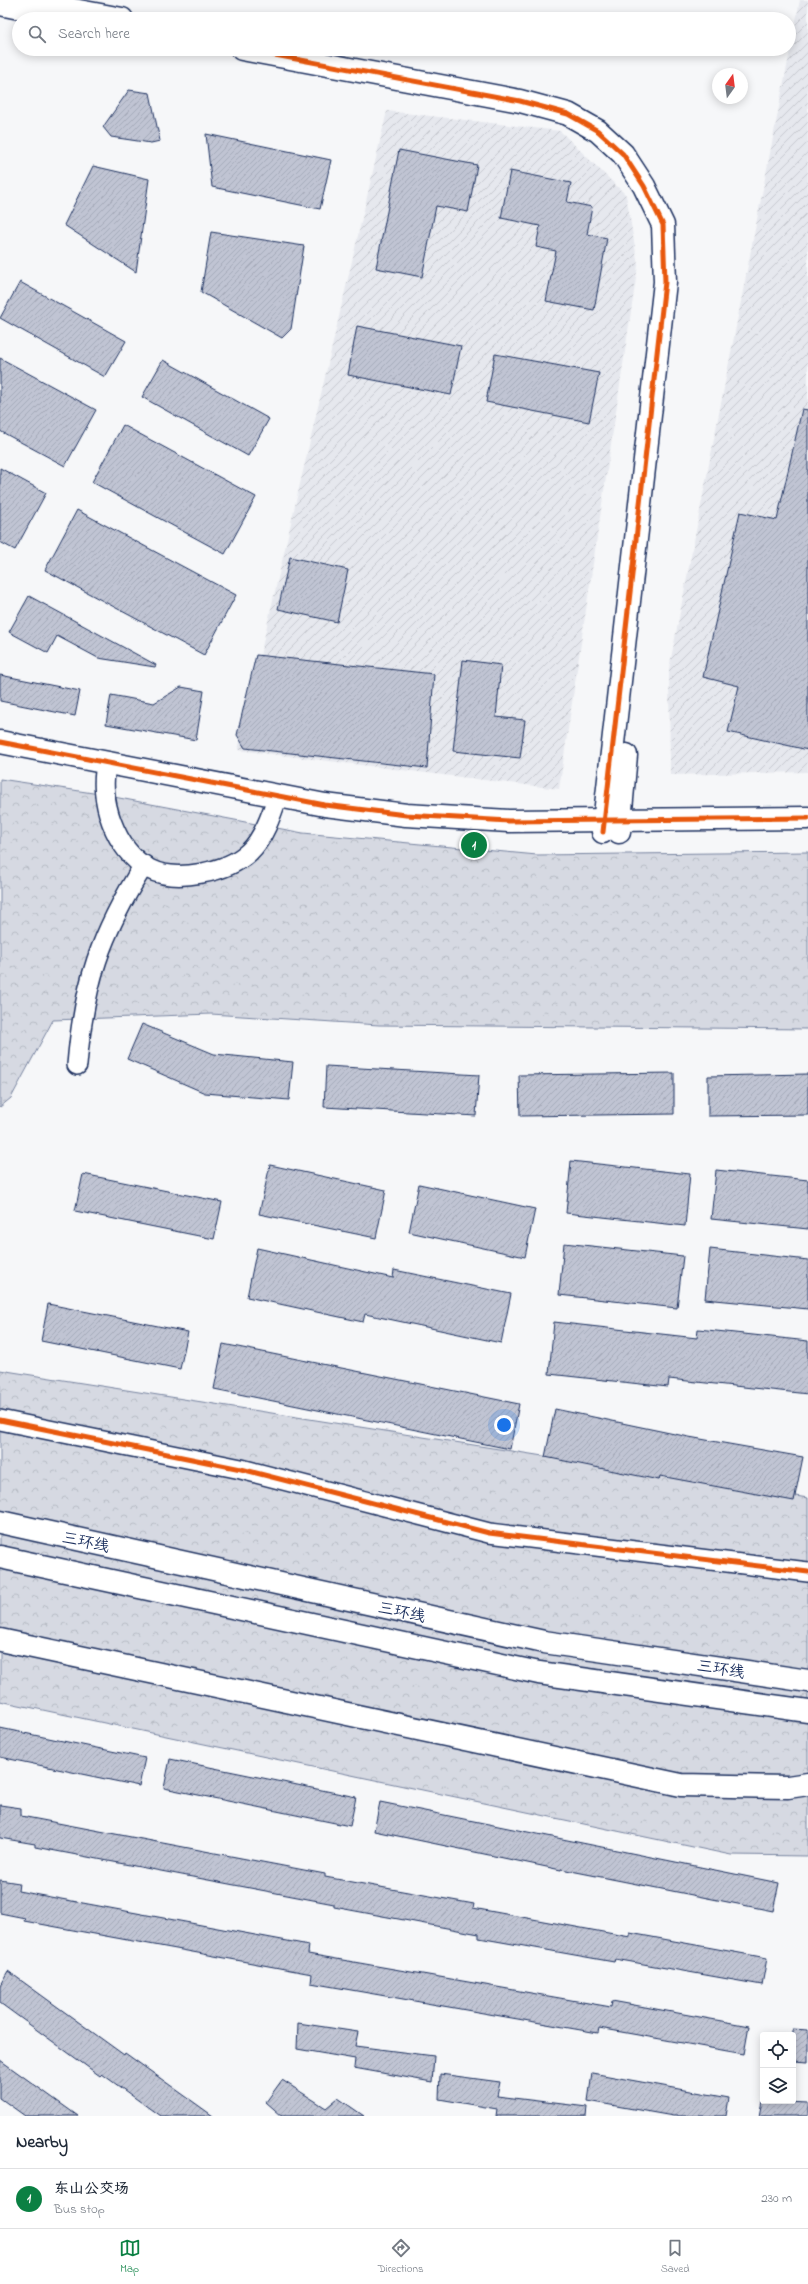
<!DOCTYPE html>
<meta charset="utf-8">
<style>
body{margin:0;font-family:"Indie Flower","LXGW WenKai TC",sans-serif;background:#f2f2f3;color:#1f2937}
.controls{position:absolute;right:12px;bottom:12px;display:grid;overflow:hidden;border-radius:4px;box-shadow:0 2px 10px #0003}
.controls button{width:36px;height:36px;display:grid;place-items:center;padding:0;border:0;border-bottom:1px solid #e0e1e3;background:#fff;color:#1f2937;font:20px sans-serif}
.compass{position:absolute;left:712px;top:68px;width:36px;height:36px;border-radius:50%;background:#fff;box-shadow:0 2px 10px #0003;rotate:14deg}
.you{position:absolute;left:504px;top:1425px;width:14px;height:14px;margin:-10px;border:3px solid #fff;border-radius:50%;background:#1a73e8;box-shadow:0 0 0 6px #1a73e833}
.badge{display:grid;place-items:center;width:26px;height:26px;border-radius:50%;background:#0b8043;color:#fff;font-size:13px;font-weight:700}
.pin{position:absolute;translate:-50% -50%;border:2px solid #fff;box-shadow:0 1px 4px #0006}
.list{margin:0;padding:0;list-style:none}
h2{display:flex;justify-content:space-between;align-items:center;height:52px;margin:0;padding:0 16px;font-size:17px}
h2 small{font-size:13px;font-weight:400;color:#747a83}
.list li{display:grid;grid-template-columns:26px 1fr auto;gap:12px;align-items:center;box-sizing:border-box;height:60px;padding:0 16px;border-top:1px solid #e0e1e3}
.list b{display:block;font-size:15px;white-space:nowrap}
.list p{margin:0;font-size:13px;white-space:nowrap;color:#747a83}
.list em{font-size:13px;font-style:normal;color:#747a83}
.icon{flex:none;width:22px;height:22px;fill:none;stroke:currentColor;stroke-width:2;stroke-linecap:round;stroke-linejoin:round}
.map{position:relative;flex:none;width:808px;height:2116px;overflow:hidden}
.search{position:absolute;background:#fff;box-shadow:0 2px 10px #0003;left:12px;right:12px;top:12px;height:44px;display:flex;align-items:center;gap:10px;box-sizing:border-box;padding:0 14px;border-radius:22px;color:#747a83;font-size:15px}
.sheet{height:112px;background:#fff}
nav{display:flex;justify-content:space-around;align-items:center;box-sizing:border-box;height:56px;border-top:1px solid #e0e1e3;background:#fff;font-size:11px;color:#747a83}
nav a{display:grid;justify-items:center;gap:2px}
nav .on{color:#0b8043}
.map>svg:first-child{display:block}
.industrial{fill:url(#industrial-furrows)}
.forest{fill:url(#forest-crowns);stroke:#7884a0}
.building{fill:url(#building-hatch);stroke:#1b2f5e}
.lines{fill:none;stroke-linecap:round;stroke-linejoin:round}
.street-casing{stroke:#1b2f5e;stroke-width:22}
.secondary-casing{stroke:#1b2f5e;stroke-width:25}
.highway-casing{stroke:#1b2f5e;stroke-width:25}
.street{stroke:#fff;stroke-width:19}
.secondary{stroke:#fff;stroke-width:22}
.highway{stroke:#fff;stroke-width:22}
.cycleway-casing{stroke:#fff;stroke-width:8}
.cycleway{stroke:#e8590c;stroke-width:5}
.labels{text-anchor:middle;stroke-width:3;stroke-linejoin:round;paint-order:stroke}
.street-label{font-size:16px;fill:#1b2f5e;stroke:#fff}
</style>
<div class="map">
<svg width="808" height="2116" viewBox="0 0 808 2116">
<defs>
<pattern id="industrial-furrows" width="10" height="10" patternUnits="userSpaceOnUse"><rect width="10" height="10" fill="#e6e8ee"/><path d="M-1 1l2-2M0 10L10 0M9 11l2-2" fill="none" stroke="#c5c7ce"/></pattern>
<pattern id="forest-crowns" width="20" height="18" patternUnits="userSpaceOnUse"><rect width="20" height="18" fill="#d6d9e2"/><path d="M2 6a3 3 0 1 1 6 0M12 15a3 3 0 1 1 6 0" fill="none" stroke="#b7bbc4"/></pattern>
<pattern id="building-hatch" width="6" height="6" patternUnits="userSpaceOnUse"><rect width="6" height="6" fill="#c0c4d3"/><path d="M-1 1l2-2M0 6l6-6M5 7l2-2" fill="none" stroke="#a4a9b8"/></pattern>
</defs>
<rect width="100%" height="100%" fill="#f6f7f9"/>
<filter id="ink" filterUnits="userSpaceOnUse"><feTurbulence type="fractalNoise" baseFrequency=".025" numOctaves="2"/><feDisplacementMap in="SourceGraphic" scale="8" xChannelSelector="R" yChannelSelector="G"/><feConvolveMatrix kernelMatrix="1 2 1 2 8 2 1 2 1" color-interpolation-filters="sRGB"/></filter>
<g filter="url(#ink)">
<g class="industrial">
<polygon points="800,0 808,0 808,772 670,775 669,669"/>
<polygon points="387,111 560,131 626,195 638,265 559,789 238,750"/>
</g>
<g class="forest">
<polygon points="0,779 93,793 303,833 537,855 808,852 808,1029 379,1025 211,1014 53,1020 11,1098 0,1107"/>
<polygon points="0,1370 808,1498 808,1856 731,1855 0,1701"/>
</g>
<g class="building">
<polygon points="129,90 150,93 160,141 151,143 111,137 103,127"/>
<polygon points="206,134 331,160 320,209 212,187"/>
<polygon points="399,150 477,165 468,212 436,206 422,277 376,268"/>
<polygon points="93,166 149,179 136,272 64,225"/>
<polygon points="510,171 571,183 567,202 592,207 587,234 607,238 594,310 546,301 556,251 536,247 540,226 501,218"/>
<polygon points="211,232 304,246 291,329 282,338 201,292"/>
<polygon points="20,282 126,341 105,377 0,318"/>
<polygon points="357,326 461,346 451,395 348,375"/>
<polygon points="495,354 599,373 589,422 486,402"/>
<polygon points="0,358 96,410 65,466 0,431"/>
<polygon points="163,360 269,419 248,456 142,397"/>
<polygon points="802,409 808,410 808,750 728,732 739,686 703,677 740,512 777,520"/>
<polygon points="123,425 256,497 225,554 92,482"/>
<polygon points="0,468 46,493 15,550 0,542"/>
<polygon points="77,510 236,595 204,655 45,570"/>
<polygon points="290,557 348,570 337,622 278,609"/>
<polygon points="29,596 156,665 155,667 98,658 57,636 48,653 9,632"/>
<polygon points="256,655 434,674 427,768 245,748 237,735"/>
<polygon points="463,660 501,665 496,717 525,720 520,758 453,751"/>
<polygon points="0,675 80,691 75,716 0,701"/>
<polygon points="181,687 204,691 196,740 106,724 111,695 154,703"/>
<polygon points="142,1024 214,1054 293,1062 289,1100 205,1093 127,1059"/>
<polygon points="326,1066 479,1075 476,1116 324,1107"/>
<polygon points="674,1073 674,1114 520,1116 519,1075"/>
<polygon points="808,1074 808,1115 708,1116 708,1076"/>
<polygon points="571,1161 690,1174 685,1226 566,1213"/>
<polygon points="270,1165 386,1190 376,1238 259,1214"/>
<polygon points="716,1170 808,1180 808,1229 711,1219"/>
<polygon points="83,1174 222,1202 214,1239 75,1211"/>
<polygon points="419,1184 535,1209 525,1257 409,1232"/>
<polygon points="564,1243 683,1256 677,1308 559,1295"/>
<polygon points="257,1248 393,1278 394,1270 511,1294 501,1343 365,1314 363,1322 247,1297"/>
<polygon points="710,1249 808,1260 808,1309 705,1299"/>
<polygon points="48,1304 188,1332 180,1369 41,1341"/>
<polygon points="554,1322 697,1338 698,1329 808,1341 808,1394 669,1379 668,1387 549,1374"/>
<polygon points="223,1344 519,1404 510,1449 214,1389"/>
<polygon points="555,1409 689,1437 803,1457 794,1501 660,1476 659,1480 545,1457"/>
<polygon points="0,1728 145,1758 139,1786 0,1757"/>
<polygon points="170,1759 356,1797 350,1826 164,1788"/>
<polygon points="380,1802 779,1883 773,1911 561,1869 561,1870 374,1831"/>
<polygon points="0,1805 21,1808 21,1816 325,1874 325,1877 474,1904 473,1908 630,1937 630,1933 767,1958 762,1985 615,1959 614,1962 479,1938 479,1934 334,1907 334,1904 35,1847 35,1844 0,1838"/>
<polygon points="0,1880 19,1883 18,1891 309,1945 308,1954 611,2007 612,2001 749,2026 744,2054 599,2028 598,2033 311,1983 312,1974 24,1921 25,1918 0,1913"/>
<polygon points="8,1971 124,2055 125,2053 213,2116 160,2116 102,2074 100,2076 0,2003 0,1985"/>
<polygon points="298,2023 358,2032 355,2046 434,2056 432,2082 354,2068 355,2059 297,2049"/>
<polygon points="793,2029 808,2030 808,2062 793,2061"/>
<polygon points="0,2060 78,2116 25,2116 0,2098"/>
<polygon points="592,2073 729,2098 726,2116 673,2116 588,2101"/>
<polygon points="440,2074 500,2082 497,2096 587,2107 586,2116 496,2116 497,2109 439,2099"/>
<polygon points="282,2080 326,2108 338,2098 364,2116 282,2116 266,2102"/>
<polygon points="762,2101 808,2103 808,2116 759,2116"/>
</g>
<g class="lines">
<defs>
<g id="street">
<path d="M 107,762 C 97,797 115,851 149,869 C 176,883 228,872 249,852 C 264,838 272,813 278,795"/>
<path d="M 77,1065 C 84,983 100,935 144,865"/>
<polyline points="0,1420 241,1469 489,1533 808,1572"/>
</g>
<g id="secondary">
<polyline points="19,0 122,19"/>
<polyline points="0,4 34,11"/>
<polyline points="242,49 520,101 568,114 598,131 623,154 644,186 663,225 665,282 603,832"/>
<polyline points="0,742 325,805 406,815 509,821 808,818"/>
<polyline points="619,832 626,755"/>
<polyline points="0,1640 681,1785 788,1787 808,1784"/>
</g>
<g id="highway">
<polyline points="0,1522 544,1642 808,1681"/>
<polyline points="0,1557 539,1673 808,1711"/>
</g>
</defs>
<use href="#street" class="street-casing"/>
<use href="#secondary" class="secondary-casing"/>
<use href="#highway" class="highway-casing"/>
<use href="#street" class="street"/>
<use href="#secondary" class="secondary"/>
<use href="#highway" class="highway"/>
<defs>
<g id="cycleway">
<polyline points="242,49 520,101 568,114 598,131 623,154 644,186 663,225 665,282 603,832"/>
<polyline points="0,742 325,805 406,815 509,821 808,818"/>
<polyline points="0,1420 241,1469 489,1533 808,1572"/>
</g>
</defs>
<use href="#cycleway" class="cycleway-casing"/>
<use href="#cycleway" class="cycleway"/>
</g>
</g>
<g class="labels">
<g class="street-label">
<text transform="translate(86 1541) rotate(12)" y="6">三环线</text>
<text transform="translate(402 1611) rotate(12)" y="6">三环线</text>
<text transform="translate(721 1668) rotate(9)" y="6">三环线</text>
</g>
</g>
</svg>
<div class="controls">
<button><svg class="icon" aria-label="locate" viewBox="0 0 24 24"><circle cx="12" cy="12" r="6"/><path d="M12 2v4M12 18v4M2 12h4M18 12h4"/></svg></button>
<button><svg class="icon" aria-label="layers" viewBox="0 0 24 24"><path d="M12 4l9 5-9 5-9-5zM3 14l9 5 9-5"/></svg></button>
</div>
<svg class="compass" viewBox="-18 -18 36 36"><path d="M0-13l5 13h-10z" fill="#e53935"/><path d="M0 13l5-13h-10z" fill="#747a83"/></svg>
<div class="you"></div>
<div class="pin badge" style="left:474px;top:845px">1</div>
<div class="search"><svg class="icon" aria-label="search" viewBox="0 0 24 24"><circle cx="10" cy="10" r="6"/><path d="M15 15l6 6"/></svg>Search here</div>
</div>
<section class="sheet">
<h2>Nearby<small></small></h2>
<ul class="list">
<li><span class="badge">1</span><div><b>东山公交场</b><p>Bus stop</p></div><em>230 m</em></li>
</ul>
</section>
<nav>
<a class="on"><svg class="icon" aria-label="map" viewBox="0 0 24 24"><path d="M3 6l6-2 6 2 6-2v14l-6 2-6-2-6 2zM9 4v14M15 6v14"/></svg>Map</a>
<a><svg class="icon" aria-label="directions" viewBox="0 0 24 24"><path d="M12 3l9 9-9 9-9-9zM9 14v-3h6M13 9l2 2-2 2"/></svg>Directions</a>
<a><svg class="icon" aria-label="saved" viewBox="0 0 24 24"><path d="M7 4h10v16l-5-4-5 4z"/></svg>Saved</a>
</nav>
